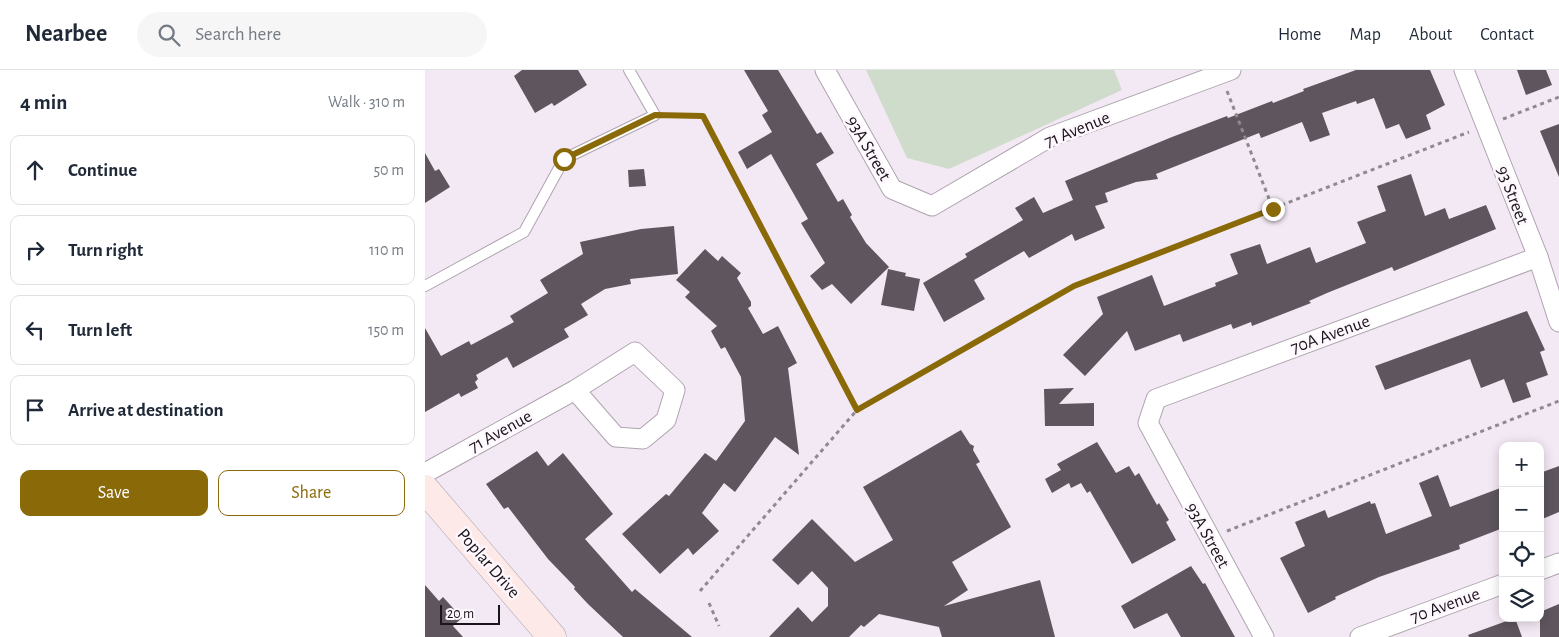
<!DOCTYPE html>
<meta charset="utf-8">
<style>
body{margin:0;font-family:"Alegreya Sans",sans-serif;background:#f6f6f7;color:#1f2937}
.controls{position:absolute;right:15px;bottom:15px;display:grid;overflow:hidden;border-radius:10px;box-shadow:0 2px 12px #0003}
.controls button{width:45px;height:45px;display:grid;place-items:center;padding:0;border:0;border-bottom:1px solid #e0e1e3;background:#fff;color:#1f2937;font:25px sans-serif}
.scale{position:absolute;left:15px;bottom:12px;width:60px;box-sizing:border-box;padding-left:5px;border:2px solid #191519;border-top:0;font-size:14px;line-height:18px;white-space:nowrap;color:#191519;-webkit-text-stroke:4px #fef7fe;paint-order:stroke}
.stop{position:absolute;width:15px;height:15px;margin:-11px;border:4px solid #8a6909;border-radius:50%;background:#fff}
.stop.end{background:#8a6909;border-color:#fff;box-shadow:0 1px 5px #0008}
.list{margin:0;padding:0;list-style:none}
h2{display:flex;justify-content:space-between;align-items:center;height:65px;margin:0;padding:0 20px;font-size:21px}
h2 small{font-size:16px;font-weight:400;color:#747a83}
.list li{display:grid;grid-template-columns:32px 1fr auto;gap:15px;align-items:center;box-sizing:border-box;height:70px;margin:0 10px 10px;padding:0 10px;border:1px solid #e0e1e3;border-radius:10px}
.list b{display:block;font-size:19px;white-space:nowrap}
.list em{font-size:16px;font-style:normal;color:#747a83}
.actions{display:flex;gap:10px;padding:15px 20px}
.actions a{flex:1;padding:11px 0;border:1px solid #8a6909;border-radius:10px;text-align:center;font-size:18px;color:#8a6909}
.actions .main{background:#8a6909;color:#fff}
.icon{flex:none;width:28px;height:28px;fill:none;stroke:currentColor;stroke-width:2;stroke-linecap:round;stroke-linejoin:round}
.map{position:relative;flex:none;width:1134px;height:567px;overflow:hidden}
header{display:flex;align-items:center;gap:30px;box-sizing:border-box;height:70px;padding:0 25px;background:#fff;border-bottom:1px solid #e0e1e3}
header strong{font-size:24px}
nav{display:flex;gap:28px;margin-inline-start:auto;font-size:18px}
.search{width:350px;height:45px;background:#f6f6f7;display:flex;align-items:center;gap:12px;box-sizing:border-box;padding:0 18px;border-radius:28px;color:#747a83;font-size:19px}
main{display:flex}
aside{flex:1;background:#fff}
.map>svg:first-child{display:block}
.green{fill:#d0dccb}
.building{fill:#5e555f}
.lines{fill:none;stroke-linecap:round;stroke-linejoin:round}
.lane-casing{stroke:#aea4af;stroke-width:12}
.street-casing{stroke:#aea4af;stroke-width:21}
.secondary-casing{stroke:#aea4af;stroke-width:29}
.path{stroke:#908991;stroke-width:3;stroke-dasharray:4 4;stroke-linecap:butt}
.lane{stroke:#fff;stroke-width:10}
.street{stroke:#fff;stroke-width:19}
.secondary{stroke:#fde9e8;stroke-width:28}
.route{stroke:#8a6909;stroke-width:6}
.labels{text-anchor:middle;stroke-width:5;stroke-linejoin:round;paint-order:stroke}
.street-label{font-size:18px;fill:#191519;stroke:#fef7fe}
</style>
<header>
<strong>Nearbee</strong>
<div class="search"><svg class="icon" aria-label="search" viewBox="0 0 24 24"><circle cx="10" cy="10" r="6"/><path d="M15 15l6 6"/></svg>Search here</div>
<nav><a>Home</a><a>Map</a><a>About</a><a>Contact</a></nav>
</header>
<main>
<aside>
<h2>4 min<small>Walk · 310 m</small></h2>
<ul class="list">
<li><svg class="icon" aria-label="ahead" viewBox="0 0 24 24"><path d="M12 20V5M6 11l6-6 6 6"/></svg><div><b>Continue</b></div><em>50 m</em></li>
<li><svg class="icon" aria-label="right" viewBox="0 0 24 24"><path d="M7 20v-9h11M14 6l5 5-5 5"/></svg><div><b>Turn right</b></div><em>110 m</em></li>
<li><svg class="icon" aria-label="left" viewBox="0 0 24 24"><path d="M17 20v-9H6M10 6l-5 5 5 5"/></svg><div><b>Turn left</b></div><em>150 m</em></li>
<li><svg class="icon" aria-label="arrive" viewBox="0 0 24 24"><path d="M6 21V4h12l-3 4 3 4H6"/></svg><div><b>Arrive at destination</b></div></li>
</ul>
<div class="actions"><a class="main">Save</a><a>Share</a></div>
</aside>
<div class="map">
<svg width="1134" height="567" viewBox="0 0 1134 567">
<rect width="100%" height="100%" fill="#f3e9f4"/>
<polygon class="green" points="441,0 689,0 697,20 524,99 482,88"/>
<g class="building">
<polygon points="97,0 153,0 162,15 129,36 127,33 110,43 89,6"/>
<polygon points="319,0 353,0 392,64 396,62 409,83 391,94 413,132 418,129 427,145 425,147 441,173 464,197 426,234 407,214 397,220 385,206 400,193 376,153 383,149 346,84 322,99 313,82 347,62 337,45 343,41"/>
<polygon points="931,0 1005,0 1020,35 1001,45 1006,59 981,69 974,54 961,59 949,28 932,34 931,31 897,43 905,65 885,72 877,52 836,68 834,63 731,104 733,109 711,112 680,123 683,132 670,136 680,158 650,171 647,164 604,188 599,181 549,210 560,229 519,252 498,213 542,187 540,184 598,150 590,138 609,127 618,143 648,130 640,111 747,67 802,46 803,48 847,31 848,33 879,21 878,19"/>
<polygon points="1092,0 1121,0 1127,15 1101,25"/>
<polygon points="1134,54 1134,107 1115,61"/>
<polygon points="0,83 10,101 14,99 25,117 0,133"/>
<polygon points="219,99 221,116 204,117 203,100"/>
<polygon points="986,104 1000,146 1020,138 1024,149 1061,135 1071,159 969,201 967,197 902,223 884,231 886,233 827,256 826,252 808,259 806,254 758,272 755,264 710,281 702,261 660,306 638,285 678,244 672,227 727,205 739,236 791,216 790,213 813,204 805,184 835,174 842,194 885,177 891,193 941,173 932,152 961,141 952,116"/>
<polygon points="249,156 253,204 205,209 206,214 180,219 156,234 163,245 139,259 144,267 88,298 82,287 51,305 53,309 50,312 53,318 36,327 34,323 0,342 0,258 16,286 44,271 46,275 89,252 85,246 123,223 115,210 158,184 155,172 216,159"/>
<polygon points="280,179 293,191 297,186 316,203 312,208 326,232 326,236 323,238 338,264 353,256 372,293 363,298 374,385 350,367 310,422 299,413 277,443 294,461 268,485 263,478 235,504 197,464 241,424 244,426 280,383 291,391 320,351 316,307 300,277 296,279 286,261 292,256 260,227 265,222 251,210"/>
<polygon points="463,199 481,203 480,206 495,209 489,241 456,235"/>
<polygon points="1102,241 1120,280 1115,282 1123,305 1101,313 1106,327 1088,333 1079,309 1056,318 1045,289 960,320 950,296"/>
<polygon points="649,318 634,334 669,333 669,356 620,356 619,319"/>
<polygon points="536,360 545,374 549,376 548,380 555,392 551,394 586,457 527,492 543,520 519,536 615,510 630,567 517,567 514,557 454,544 439,557 436,555 424,567 344,567 373,537 387,552 403,536 403,518 387,501 373,515 347,490 387,449 430,492 468,470 438,417"/>
<polygon points="672,372 691,403 704,396 710,406 714,403 732,435 734,433 744,450 741,452 751,470 707,494 665,421 662,423 656,413 646,418 644,413 627,423 620,409 636,400 632,394"/>
<polygon points="112,381 123,396 138,383 188,444 160,469 207,522 210,519 267,567 198,567 163,534 149,519 150,517 123,489 83,437 79,439 61,414"/>
<polygon points="1134,396 1134,442 1115,450 1115,403"/>
<polygon points="1013,405 1025,437 1078,417 1078,458 1034,475 1035,479 954,507 910,527 911,529 883,543 855,488 880,476 870,452 900,440 903,448 945,431 946,434 950,433 961,464 1007,446 994,413"/>
<polygon points="766,496 778,514 780,513 810,567 756,567 742,543 709,559 696,536"/>
<polygon points="0,515 14,531 18,527 37,548 28,556 38,567 0,567"/>
<polygon points="1134,534 1134,567 1115,567 1115,542"/>
<polygon points="1090,548 1097,567 1044,567 1043,565"/>
</g>
<g class="lines">
<defs>
<polyline id="lane" points="0,216 99,162 139,89 230,45 204,0"/>
<g id="street">
<polyline points="400,0 467,119 507,136 625,67 806,0"/>
<polyline points="1039,0 1113,187 1134,252"/>
<polyline points="0,403 150,320 210,282 250,320 241,350 218,369 191,367 150,320"/>
<polyline points="1115,500 1134,493"/>
<polyline points="839,567 723,353 731,329 1113,187"/>
<polyline points="935,567 1078,514"/>
</g>
<polyline id="secondary" points="0,419 127,567"/>
</defs>
<use href="#lane" class="lane-casing"/>
<use href="#street" class="street-casing"/>
<use href="#secondary" class="secondary-casing"/>
<g class="path">
<polyline points="802,21 848,139"/>
<polyline points="242,45 278,46 432,340"/>
<polyline points="1078,49 1134,27"/>
<polyline points="802,461 1134,331"/>
<polyline points="275,521 432,340 649,216 1044,62"/>
<polyline points="284,533 294,556"/>
</g>
<use href="#lane" class="lane"/>
<use href="#street" class="street"/>
<use href="#secondary" class="secondary"/>
</g>
<g class="lines">
<polyline class="route" points="139,89 230,45 278,46 432,340 649,216 848,139"/>
</g>
<g class="labels">
<g class="street-label">
<text transform="translate(652 59) rotate(-22)" y="6">71 Avenue</text>
<text transform="translate(444 78) rotate(60)" y="6">93A Street</text>
<text transform="translate(1088 125) rotate(69)" y="6">93 Street</text>
<text transform="translate(905 264) rotate(-20)" y="6">70A Avenue</text>
<text transform="translate(75 361) rotate(-29)" y="6">71 Avenue</text>
<text transform="translate(783 465) rotate(61)" y="6">93A Street</text>
<text transform="translate(64 493) rotate(49)" y="6">Poplar Drive</text>
<text transform="translate(1020 535) rotate(-20)" y="6">70 Avenue</text>
</g>
</g>
</svg>
<div class="controls">
<button>+</button>
<button>−</button>
<button><svg class="icon" aria-label="locate" viewBox="0 0 24 24"><circle cx="12" cy="12" r="6"/><path d="M12 2v4M12 18v4M2 12h4M18 12h4"/></svg></button>
<button><svg class="icon" aria-label="layers" viewBox="0 0 24 24"><path d="M12 4l9 5-9 5-9-5zM3 14l9 5 9-5"/></svg></button>
</div>
<div class="scale">20 m</div>
<div class="stop" style="left:139px;top:89px"></div>
<div class="stop end" style="left:848px;top:139px"></div>
</div>
</main>
